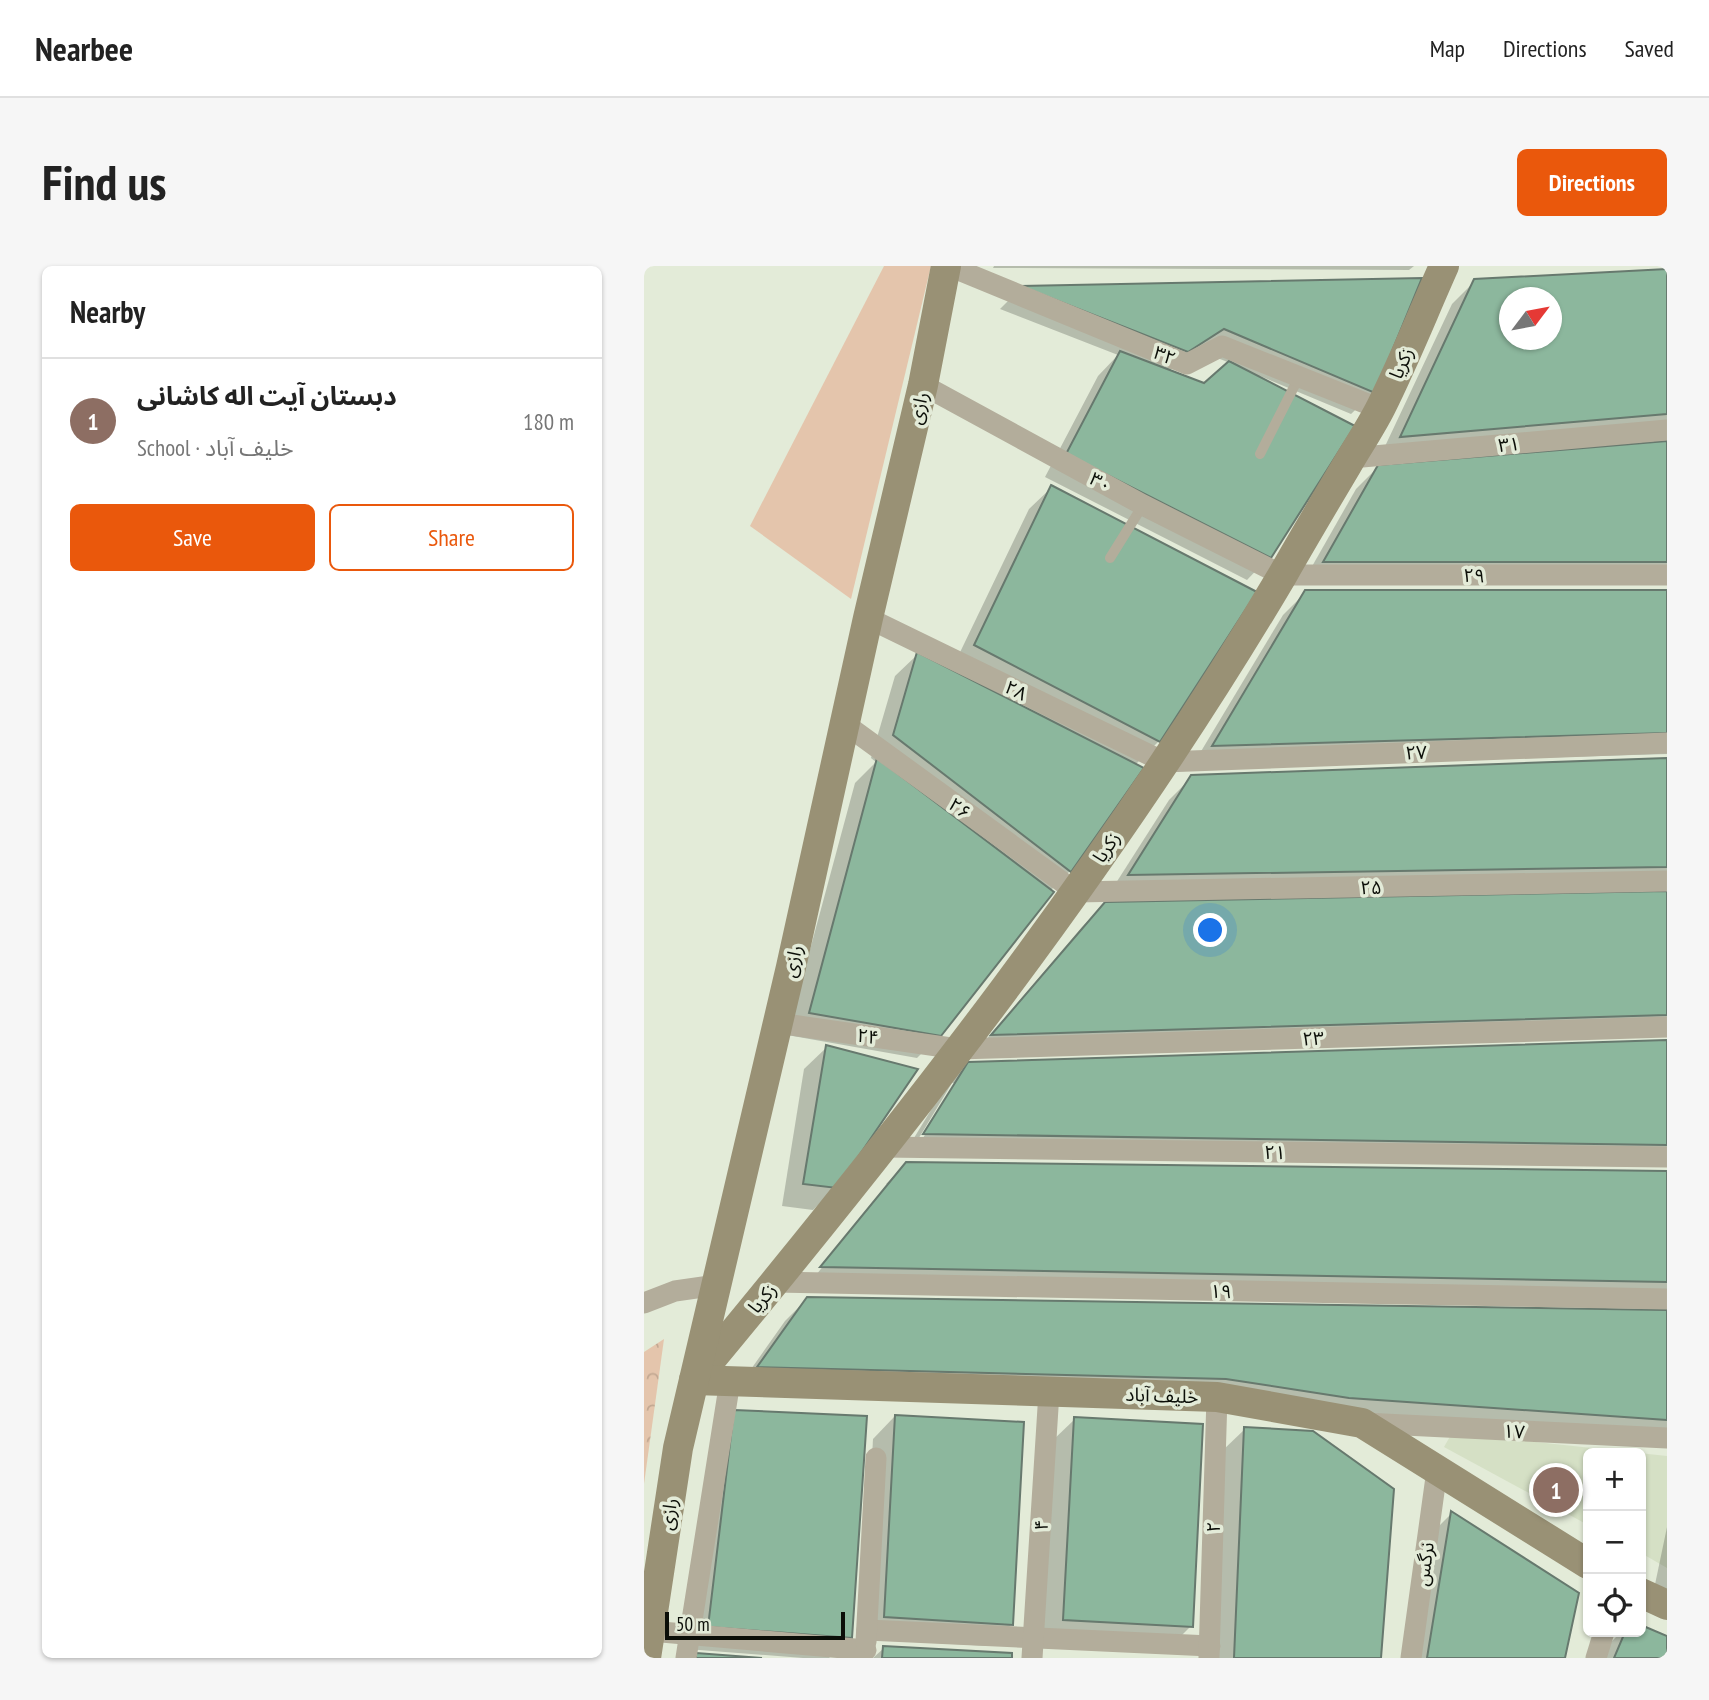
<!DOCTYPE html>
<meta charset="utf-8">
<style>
body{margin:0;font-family:"PT Sans Narrow","Noto Sans Arabic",sans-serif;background:#f6f6f6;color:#222}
.controls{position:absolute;right:21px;bottom:21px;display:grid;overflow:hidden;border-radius:10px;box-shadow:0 2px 5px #0004}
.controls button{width:63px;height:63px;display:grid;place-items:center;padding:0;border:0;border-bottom:2px solid #e0e0e0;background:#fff;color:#222;font:35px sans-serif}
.compass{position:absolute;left:855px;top:21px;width:63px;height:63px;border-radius:50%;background:#fff;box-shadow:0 2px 5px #0004;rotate:58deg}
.scale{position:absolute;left:21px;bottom:18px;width:180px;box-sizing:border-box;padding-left:7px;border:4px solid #0b0e08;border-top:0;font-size:19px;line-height:24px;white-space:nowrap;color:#0b0e08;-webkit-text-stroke:5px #e3ebd8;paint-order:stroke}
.you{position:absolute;left:567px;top:665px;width:24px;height:24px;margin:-18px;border:5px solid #fff;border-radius:50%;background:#1a73e8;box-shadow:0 0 0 10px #1a73e833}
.badge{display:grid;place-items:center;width:46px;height:46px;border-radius:50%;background:#ea580c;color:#fff;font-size:23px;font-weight:700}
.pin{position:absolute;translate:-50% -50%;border:4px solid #fff;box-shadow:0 2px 7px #0006}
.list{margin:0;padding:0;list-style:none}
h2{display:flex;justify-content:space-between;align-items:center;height:91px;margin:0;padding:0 28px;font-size:30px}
h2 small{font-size:23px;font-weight:400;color:#767676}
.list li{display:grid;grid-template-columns:46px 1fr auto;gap:21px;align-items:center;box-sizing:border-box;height:126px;padding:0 28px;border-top:2px solid #e0e0e0}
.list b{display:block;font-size:26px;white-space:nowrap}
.list p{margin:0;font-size:23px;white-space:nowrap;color:#767676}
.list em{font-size:23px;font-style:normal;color:#767676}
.actions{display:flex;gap:14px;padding:21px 28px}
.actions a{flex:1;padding:16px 0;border:2px solid #ea580c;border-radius:10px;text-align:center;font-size:24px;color:#ea580c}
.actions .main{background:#ea580c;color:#fff}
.icon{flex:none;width:38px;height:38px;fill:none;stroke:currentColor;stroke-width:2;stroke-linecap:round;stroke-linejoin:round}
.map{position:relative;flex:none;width:1023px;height:1392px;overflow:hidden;border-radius:10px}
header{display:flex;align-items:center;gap:42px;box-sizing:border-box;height:98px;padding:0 35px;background:#fff;border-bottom:2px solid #e0e0e0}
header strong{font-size:33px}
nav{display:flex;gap:38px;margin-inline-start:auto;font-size:24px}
.intro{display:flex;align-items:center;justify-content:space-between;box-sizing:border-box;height:168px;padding:0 42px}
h1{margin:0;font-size:49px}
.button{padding:18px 32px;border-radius:10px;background:#ea580c;color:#fff;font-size:24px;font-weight:700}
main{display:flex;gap:42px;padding:0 42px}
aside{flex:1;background:#fff;border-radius:10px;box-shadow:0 2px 5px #0004}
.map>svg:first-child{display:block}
.built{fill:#d5e0c5}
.green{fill:#e4c5ac}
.forest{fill:url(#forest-crowns)}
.shadow{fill:#0003;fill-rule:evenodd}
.building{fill:#8cb79d;stroke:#67796e;stroke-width:2;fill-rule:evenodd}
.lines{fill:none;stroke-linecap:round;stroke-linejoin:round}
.lane{stroke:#b3ad9b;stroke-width:10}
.street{stroke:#b3ad9b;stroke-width:21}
.secondary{stroke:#999175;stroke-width:30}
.labels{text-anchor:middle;stroke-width:7;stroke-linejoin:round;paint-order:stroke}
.street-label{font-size:19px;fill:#0b0e08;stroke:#e3ebd8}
</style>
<header>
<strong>Nearbee</strong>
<nav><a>Map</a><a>Directions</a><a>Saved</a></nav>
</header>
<div class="intro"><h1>Find us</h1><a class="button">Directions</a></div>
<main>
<aside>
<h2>Nearby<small></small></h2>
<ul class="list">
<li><span class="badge" style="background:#8d6e63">1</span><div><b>دبستان آیت اله کاشانی</b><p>School · خلیف آباد</p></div><em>180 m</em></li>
</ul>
<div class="actions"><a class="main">Save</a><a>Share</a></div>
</aside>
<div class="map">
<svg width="1023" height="1392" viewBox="0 0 1023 1392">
<defs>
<pattern id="forest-crowns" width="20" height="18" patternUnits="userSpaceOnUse" patternTransform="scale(1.75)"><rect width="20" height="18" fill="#e4c5ac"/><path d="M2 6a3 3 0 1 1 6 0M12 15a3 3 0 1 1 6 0" fill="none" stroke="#c2a892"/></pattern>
</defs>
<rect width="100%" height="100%" fill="#e3ebd8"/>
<polygon class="built" points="808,1167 1023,1190 1023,1302 997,1287 997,1187 944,1187 944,1259 800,1181"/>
<polygon class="green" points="240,0 287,0 207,333 106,260"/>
<polygon class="forest" points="20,1073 0,1218 0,1086"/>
<g class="shadow">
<polygon points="350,0 770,0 765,4 349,2"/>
<path d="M 1023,5 L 1023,168 L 735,193 L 808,38 L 831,15 ZM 866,32 L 908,32 L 908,74 L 866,74 Z"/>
<path d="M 776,14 L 730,126 L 707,148 L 616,110 L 614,112 L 625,291 L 603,314 L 401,211 L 454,110 L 474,89 L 356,43 L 377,22 ZM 556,85 L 586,97 L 560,119 L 524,105 Z"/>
<polygon points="1023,177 1023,318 658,318 712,223 735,200"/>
<polygon points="408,221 515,475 491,499 426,605 406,625 296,769 273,792 143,769 211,517 232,496 227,492 251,410 274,388 307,405 385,243"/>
<polygon points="1023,325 1023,488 547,502 639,349 662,326"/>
<polygon points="1023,494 1023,623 463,631 525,534 548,511"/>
<polygon points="1023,627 1023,770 328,790 438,661 461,638"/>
<path d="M 1023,776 L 1023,901 L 259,890 L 301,821 L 324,798 ZM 308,817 L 312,817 L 276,877 L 273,875 Z"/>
<polygon points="183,781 192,921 169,944 138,940 160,803"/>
<polygon points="262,898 1023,907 1023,1038 172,1009 246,918 242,918"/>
<polygon points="164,1032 1023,1046 1023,1178 558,1135 93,1123 141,1055"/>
<polygon points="251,1150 368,1358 345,1380 218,1373 229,1173"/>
<polygon points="431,1153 547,1360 524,1383 397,1375 408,1175"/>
<polygon points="601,1163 735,1392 569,1392 578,1185"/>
<polygon points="68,1168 206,1371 185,1392 159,1392 42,1383"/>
<polygon points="807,1248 919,1392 765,1392 785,1270"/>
<polygon points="1023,1261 1023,1334 1009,1328"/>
<polygon points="997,1361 1023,1372 1023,1392 959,1392 964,1379 977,1366 997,1366"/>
<polygon points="240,1382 366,1392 229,1392"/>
</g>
<g class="building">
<path d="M 1023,3 L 1023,148 L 756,171 L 830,13 ZM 866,32 L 908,32 L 908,74 L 866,74 Z"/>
<polygon points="778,12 731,127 580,63 544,86 376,20"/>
<polygon points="476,85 560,117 585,95 711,160 627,292 422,188"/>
<polygon points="1023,175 1023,296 679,296 734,199"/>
<polygon points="407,219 613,326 516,476 330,379"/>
<polygon points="661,324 1023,324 1023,467 568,480"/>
<polygon points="273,386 500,502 427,606 249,469"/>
<polygon points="233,492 410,626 297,770 165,747"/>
<polygon points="1023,492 1023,601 484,609 547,509"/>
<polygon points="1023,625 1023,749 347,769 461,636"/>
<polygon points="1023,774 1023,879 279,868 324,796"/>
<polygon points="182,779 274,803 193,922 159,918"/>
<polygon points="262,896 1023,905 1023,1016 176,1001"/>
<polygon points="163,1031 1023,1044 1023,1154 705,1132 582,1113 113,1101"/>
<polygon points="90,1144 223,1150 208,1372 64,1361"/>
<polygon points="251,1149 380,1156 369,1359 240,1351"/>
<polygon points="430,1151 559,1158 549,1361 419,1354"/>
<polygon points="600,1161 669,1165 750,1223 737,1392 590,1392"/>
<polygon points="807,1245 935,1327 921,1392 783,1392"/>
<polygon points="997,1359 1023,1370 1023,1392 970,1392 981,1366 997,1366"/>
<polygon points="239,1380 368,1387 368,1392 238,1392"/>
<polygon points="52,1387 118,1392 52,1392"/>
</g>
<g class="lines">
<g class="lane">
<polyline points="616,188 655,111"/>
<polyline points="466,292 499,239"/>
</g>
<g class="street">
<polyline points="305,0 543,98 578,80 736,143"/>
<polyline points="279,119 499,239 638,309 1023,309"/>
<polyline points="707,192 1023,164"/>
<polyline points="224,352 520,496 1023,477"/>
<polyline points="201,458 432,626 1023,615"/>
<polyline points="134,757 314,783 1023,761"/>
<polyline points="239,881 1023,891"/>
<polyline points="131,1016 1023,1033"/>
<polyline points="0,1037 31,1025 73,1019"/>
<polyline points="720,1157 1023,1172"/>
<polyline points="223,1364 566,1380"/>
<polyline points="6,1365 222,1384"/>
<polyline points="222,1376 232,1192"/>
<polyline points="565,1391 573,1131"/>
<polyline points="42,1392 86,1115"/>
<polyline points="388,1392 405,1126"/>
<polyline points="767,1392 793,1204"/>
<polyline points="952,1392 960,1366"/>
</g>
<g class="secondary">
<path d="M 55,1108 C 265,855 470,594 638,310 C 659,273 681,236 703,199 C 714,180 727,161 737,141 C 760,95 779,47 800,0"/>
<polyline points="50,1114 573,1131 718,1157 944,1298"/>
<polyline points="997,1327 1023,1339"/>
<polyline points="2,1392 34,1182 147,701 224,352 279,119 302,0"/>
</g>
</g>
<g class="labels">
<g class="street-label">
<text transform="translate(521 89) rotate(22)" y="7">۳۲</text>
<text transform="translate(757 97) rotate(-66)" y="7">زکریا</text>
<text transform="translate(274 142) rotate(-77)" y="7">رازی</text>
<text transform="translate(865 178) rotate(-5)" y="7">۳۱</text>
<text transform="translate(457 216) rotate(29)" y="7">۳۰</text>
<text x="830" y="316">۲۹</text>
<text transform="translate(372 424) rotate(26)" y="7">۲۸</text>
<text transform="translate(772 486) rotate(-2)" y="7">۲۷</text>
<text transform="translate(316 542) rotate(36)" y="7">۲۶</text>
<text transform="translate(462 581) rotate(-56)" y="7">زکریا</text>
<text transform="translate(727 621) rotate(-1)" y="7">۲۵</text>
<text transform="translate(148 695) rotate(-77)" y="7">رازی</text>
<text transform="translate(224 770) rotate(8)" y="7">۲۴</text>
<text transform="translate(669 772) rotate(-2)" y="7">۲۳</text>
<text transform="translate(631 886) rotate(1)" y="7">۲۱</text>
<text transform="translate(577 1025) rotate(1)" y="7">۱۹</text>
<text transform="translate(118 1032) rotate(-50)" y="7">زکریا</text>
<text transform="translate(518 1129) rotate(2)" y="7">خلیف آباد</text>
<text transform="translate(870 1165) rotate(3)" y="7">۱۷</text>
<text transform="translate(24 1248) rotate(-81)" y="7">رازی</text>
<text transform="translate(397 1259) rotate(-86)" y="7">۴</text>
<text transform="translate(569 1261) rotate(-88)" y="7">۲</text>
<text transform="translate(780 1298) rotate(-82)" y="7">نرگس</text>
</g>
</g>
</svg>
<div class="controls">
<button>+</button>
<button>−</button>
<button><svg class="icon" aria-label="locate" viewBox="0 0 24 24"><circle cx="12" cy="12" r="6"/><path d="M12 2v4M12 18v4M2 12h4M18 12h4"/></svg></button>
</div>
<svg class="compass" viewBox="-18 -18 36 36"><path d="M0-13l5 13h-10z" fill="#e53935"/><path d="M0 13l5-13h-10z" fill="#767676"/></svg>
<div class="scale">50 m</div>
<div class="you"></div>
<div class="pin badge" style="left:912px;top:1224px;background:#8d6e63">1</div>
</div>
</main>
